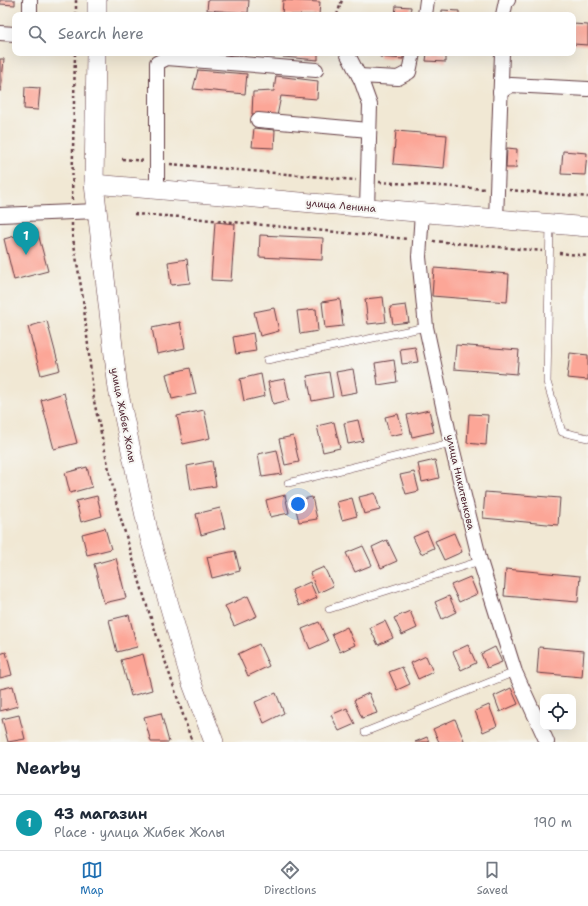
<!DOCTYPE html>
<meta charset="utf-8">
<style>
body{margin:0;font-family:"Shantell Sans",sans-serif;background:#f2f2f3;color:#1f2937}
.controls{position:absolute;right:12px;bottom:12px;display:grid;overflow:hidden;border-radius:8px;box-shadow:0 4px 16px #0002}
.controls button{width:36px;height:36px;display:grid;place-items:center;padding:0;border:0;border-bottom:1px solid #e0e1e3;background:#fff;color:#1f2937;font:20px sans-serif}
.you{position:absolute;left:298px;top:504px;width:14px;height:14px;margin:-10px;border:3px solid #fff;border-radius:50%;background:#1a73e8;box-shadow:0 0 0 6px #1a73e833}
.badge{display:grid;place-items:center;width:26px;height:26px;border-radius:50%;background:#1f6fb2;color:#fff;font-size:13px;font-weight:700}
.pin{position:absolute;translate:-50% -33px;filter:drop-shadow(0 1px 2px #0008)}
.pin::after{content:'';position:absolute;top:21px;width:14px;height:12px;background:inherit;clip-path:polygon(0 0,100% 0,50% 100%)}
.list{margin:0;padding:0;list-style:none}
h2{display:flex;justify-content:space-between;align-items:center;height:52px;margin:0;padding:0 16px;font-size:17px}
h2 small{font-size:13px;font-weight:400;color:#747a83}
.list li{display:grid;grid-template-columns:26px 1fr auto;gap:12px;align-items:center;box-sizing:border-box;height:56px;padding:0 16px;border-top:1px solid #e0e1e3}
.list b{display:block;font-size:15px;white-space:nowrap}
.list p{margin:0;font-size:13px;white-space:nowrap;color:#747a83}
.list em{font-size:13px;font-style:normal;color:#747a83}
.icon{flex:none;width:22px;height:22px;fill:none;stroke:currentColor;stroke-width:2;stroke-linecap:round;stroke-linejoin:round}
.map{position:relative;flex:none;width:588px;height:742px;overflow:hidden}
.search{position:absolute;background:#fff;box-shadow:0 4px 16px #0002;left:12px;right:12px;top:12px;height:44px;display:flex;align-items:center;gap:10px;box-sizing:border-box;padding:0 14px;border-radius:8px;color:#747a83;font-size:15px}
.sheet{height:108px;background:#fff}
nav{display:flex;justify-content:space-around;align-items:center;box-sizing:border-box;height:56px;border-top:1px solid #e0e1e3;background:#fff;font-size:11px;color:#747a83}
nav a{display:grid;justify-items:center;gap:2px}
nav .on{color:#1f6fb2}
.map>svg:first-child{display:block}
.building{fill:#fca697}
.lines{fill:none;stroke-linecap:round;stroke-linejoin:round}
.lane-casing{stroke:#633d44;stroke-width:8}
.street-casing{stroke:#633d44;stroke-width:16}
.secondary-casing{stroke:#633d44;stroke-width:20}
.path{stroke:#633d44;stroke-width:2.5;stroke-dasharray:3 3;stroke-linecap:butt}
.lane{stroke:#fff;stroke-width:7}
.street{stroke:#fff;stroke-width:14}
.secondary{stroke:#fff;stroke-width:19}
.labels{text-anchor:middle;stroke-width:4;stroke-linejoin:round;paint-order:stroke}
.street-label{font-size:10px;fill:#4a1f2b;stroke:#f6f6f2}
</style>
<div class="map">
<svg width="588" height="742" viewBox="0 0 588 742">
<rect width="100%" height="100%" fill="#f6f6f2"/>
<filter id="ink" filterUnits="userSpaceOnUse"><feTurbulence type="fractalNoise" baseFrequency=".025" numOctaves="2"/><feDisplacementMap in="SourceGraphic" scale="8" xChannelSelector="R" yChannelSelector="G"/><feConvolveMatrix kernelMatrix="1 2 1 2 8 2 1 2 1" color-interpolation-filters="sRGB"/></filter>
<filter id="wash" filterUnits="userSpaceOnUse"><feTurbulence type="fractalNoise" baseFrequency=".012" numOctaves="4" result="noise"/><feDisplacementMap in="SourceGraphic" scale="16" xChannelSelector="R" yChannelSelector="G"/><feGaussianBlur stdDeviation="0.9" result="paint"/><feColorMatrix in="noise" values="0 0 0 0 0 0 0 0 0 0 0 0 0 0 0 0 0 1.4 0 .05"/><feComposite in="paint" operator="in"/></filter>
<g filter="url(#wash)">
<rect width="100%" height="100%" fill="#f1e8d4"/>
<g id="blocks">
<g class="building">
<polygon points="0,0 15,0 15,5 0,4"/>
<polygon points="208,0 249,0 248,13 207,10"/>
<polygon points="283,0 320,2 319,15 282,15"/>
<polygon points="396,6 411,7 410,15 395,15"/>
<polygon points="442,10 459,11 459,15 442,15"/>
<polygon points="573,24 588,25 588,45 573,44"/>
<polygon points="224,53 245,53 245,56 224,54"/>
<polygon points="283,53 318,53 318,60 283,57"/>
<polygon points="380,53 403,53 403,59 380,57"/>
<polygon points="427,53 446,53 446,62 426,61"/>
<polygon points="0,59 4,59 1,91 0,91"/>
<polygon points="198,70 247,74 245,94 193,89"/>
<polygon points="276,76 318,81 317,99 281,96 277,116 252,114 253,92 274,91"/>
<polygon points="25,87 40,88 38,110 24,109"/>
<polygon points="254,128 275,130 274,148 252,147"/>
<polygon points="396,131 447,135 444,168 393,164"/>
<polygon points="507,148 517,149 516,168 506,168"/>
<polygon points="563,151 587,153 585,175 561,174"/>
<polygon points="215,222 235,224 231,281 211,280"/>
<polygon points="37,230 48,271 14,280 4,239"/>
<polygon points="260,235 323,238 322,260 259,257"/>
<polygon points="187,259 190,283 171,285 168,262"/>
<polygon points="434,268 509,274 507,302 432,296"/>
<polygon points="383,297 386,322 368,324 365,299"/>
<polygon points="340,299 343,326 325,328 322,302"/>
<polygon points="406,305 409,322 393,324 390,307"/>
<polygon points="274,308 279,331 260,336 254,312"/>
<polygon points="316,309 318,331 300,334 297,311"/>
<polygon points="47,321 60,370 41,375 28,327"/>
<polygon points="180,322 185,348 157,354 152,328"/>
<polygon points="253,333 256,351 236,354 233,337"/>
<polygon points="456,345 519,350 517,374 454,369"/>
<polygon points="415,347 418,362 402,364 400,349"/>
<polygon points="570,353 588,355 588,380 567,378"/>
<polygon points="394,360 397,382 378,385 375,363"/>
<polygon points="190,368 196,394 172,399 166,374"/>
<polygon points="353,369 357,392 341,395 336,372"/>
<polygon points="329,372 333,397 312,401 307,376"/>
<polygon points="261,374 265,396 244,401 240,379"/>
<polygon points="285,379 289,400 273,404 268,382"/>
<polygon points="64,393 77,443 54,449 41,400"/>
<polygon points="204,410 210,438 183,444 177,416"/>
<polygon points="429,410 434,432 412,437 407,415"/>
<polygon points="398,414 403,433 390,436 385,417"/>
<polygon points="469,414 488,415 486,445 467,443"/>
<polygon points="358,420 363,441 348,444 344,423"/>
<polygon points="334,422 340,448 323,452 317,426"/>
<polygon points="293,436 299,462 285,465 279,439"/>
<polygon points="277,450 282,474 262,477 258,454"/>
<polygon points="435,460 439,478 422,482 418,464"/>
<polygon points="212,461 216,486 191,490 187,466"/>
<polygon points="87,467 92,487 70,493 65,473"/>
<polygon points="414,472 419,491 406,494 400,475"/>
<polygon points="485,492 560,498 558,525 483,518"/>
<polygon points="375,493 380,510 364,514 359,497"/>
<polygon points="285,495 289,513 270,517 266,500"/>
<polygon points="97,496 102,516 81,522 76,501"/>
<polygon points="312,497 317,519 299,522 294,501"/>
<polygon points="352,498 357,516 342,520 337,502"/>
<polygon points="220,508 225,528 201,535 196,514"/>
<polygon points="105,528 111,549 87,555 82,534"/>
<polygon points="427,531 434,548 421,554 413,537"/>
<polygon points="454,533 462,552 444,560 435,541"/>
<polygon points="387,540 397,561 381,568 372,547"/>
<polygon points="363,546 372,565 355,572 346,553"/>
<polygon points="235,551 240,571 212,578 207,557"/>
<polygon points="116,558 126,598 104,603 94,564"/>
<polygon points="324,567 333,586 318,593 310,573"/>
<polygon points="506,569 580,576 578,602 504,596"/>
<polygon points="470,577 477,594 459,602 451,585"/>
<polygon points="310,582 317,598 299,606 292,590"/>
<polygon points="248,596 257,616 234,626 225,606"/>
<polygon points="449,596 456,612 442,619 435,602"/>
<polygon points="410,611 417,628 402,635 394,618"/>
<polygon points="129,615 137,647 117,652 109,620"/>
<polygon points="385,621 393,638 378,645 370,628"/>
<polygon points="319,622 328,641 310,649 302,629"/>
<polygon points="347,627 355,645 340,652 332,634"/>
<polygon points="259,644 269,666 248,676 238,654"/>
<polygon points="468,645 476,663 461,670 453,652"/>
<polygon points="495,647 502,662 487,668 481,654"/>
<polygon points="539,647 584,651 582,677 537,673"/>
<polygon points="6,652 12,675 0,678 0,654"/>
<polygon points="143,654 152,690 131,696 121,660"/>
<polygon points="426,656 433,672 418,679 411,663"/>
<polygon points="402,667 410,684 397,690 389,672"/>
<polygon points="13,686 18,706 0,711 0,689"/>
<polygon points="511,688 518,704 500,712 494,696"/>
<polygon points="276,693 284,713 264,723 255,702"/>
<polygon points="369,693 377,713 362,718 354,700"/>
<polygon points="489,705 497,726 483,732 475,711"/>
<polygon points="347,708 355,724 339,731 331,715"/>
<polygon points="161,713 169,742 151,742 144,717"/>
<polygon points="19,715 25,739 8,742 2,719"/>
<polygon points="455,719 464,740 460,742 439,742 433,729"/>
<polygon points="427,737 429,742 415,742"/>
</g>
</g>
</g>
<g filter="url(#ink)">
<use href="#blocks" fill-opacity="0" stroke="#633d44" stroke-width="1"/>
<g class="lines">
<defs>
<g id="lane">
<polyline points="550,224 547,382 562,432 588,438"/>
<polyline points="267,360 426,327"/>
<polyline points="288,483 451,443"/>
<polyline points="329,609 480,561"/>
<polyline points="365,732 515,672"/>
</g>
<g id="street">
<polyline points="30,15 30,0"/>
<polyline points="425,15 427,0"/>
<polyline points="503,15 506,1 508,0"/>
<polyline points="0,33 15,34"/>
<polyline points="347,53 361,80 370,105 367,208"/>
<polyline points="359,76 398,78 409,72 413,53"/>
<polyline points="500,92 511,85 588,89"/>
<polyline points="258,120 369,130"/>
<polyline points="157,189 157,63 167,58 316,70"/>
<polyline points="422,213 419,257 426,327 451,443 480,561 515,672 547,742"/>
<polyline points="0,215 97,211"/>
<polyline points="496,219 502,53"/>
</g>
<g id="secondary">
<polyline points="97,15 97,0"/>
<polyline points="96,53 94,184 118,389 149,535 191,681 214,742"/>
<polyline points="94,184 588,227"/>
</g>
</defs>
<use href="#lane" class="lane-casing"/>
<use href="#street" class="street-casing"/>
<use href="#secondary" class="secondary-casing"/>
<g class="path">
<polyline points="76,15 76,0"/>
<polyline points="337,15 342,0"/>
<polyline points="122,159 145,161"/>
<polyline points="170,164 356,180"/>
<polyline points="379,182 486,189"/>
<polyline points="509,190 588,197"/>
<polyline points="72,200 75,53"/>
<polyline points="134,214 181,217 408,239"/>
<polyline points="72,223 72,232 83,299 94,401 117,506 147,606 192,742"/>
<polyline points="433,241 542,251"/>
<polyline points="559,253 588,256"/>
</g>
<use href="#lane" class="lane"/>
<use href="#street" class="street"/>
<use href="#secondary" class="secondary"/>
</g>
</g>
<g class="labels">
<g class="street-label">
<text transform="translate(341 205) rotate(5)" y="4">улица Ленина</text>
<text transform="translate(124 415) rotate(79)" y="4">улица Жибек Жолы</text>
<text transform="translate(461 482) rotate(77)" y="4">улица Никитенкова</text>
</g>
</g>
</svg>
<div class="controls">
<button><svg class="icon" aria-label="locate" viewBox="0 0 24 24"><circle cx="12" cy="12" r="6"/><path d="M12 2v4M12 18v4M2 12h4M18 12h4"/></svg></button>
</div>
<div class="you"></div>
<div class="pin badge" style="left:26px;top:255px;background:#0f9aa8">1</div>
<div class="search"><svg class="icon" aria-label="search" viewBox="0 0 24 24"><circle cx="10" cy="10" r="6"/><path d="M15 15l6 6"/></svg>Search here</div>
</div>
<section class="sheet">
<h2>Nearby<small></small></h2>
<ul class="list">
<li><span class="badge" style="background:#0f9aa8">1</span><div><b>43 магазин</b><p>Place · улица Жибек Жолы</p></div><em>190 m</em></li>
</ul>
</section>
<nav>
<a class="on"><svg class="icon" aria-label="map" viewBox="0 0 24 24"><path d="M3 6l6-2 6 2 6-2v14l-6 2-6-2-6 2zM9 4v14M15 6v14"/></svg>Map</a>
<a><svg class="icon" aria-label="directions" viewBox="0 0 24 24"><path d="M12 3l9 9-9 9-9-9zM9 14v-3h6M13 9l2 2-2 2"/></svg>Directions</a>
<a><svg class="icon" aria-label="saved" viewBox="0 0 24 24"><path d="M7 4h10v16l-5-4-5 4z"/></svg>Saved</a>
</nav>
